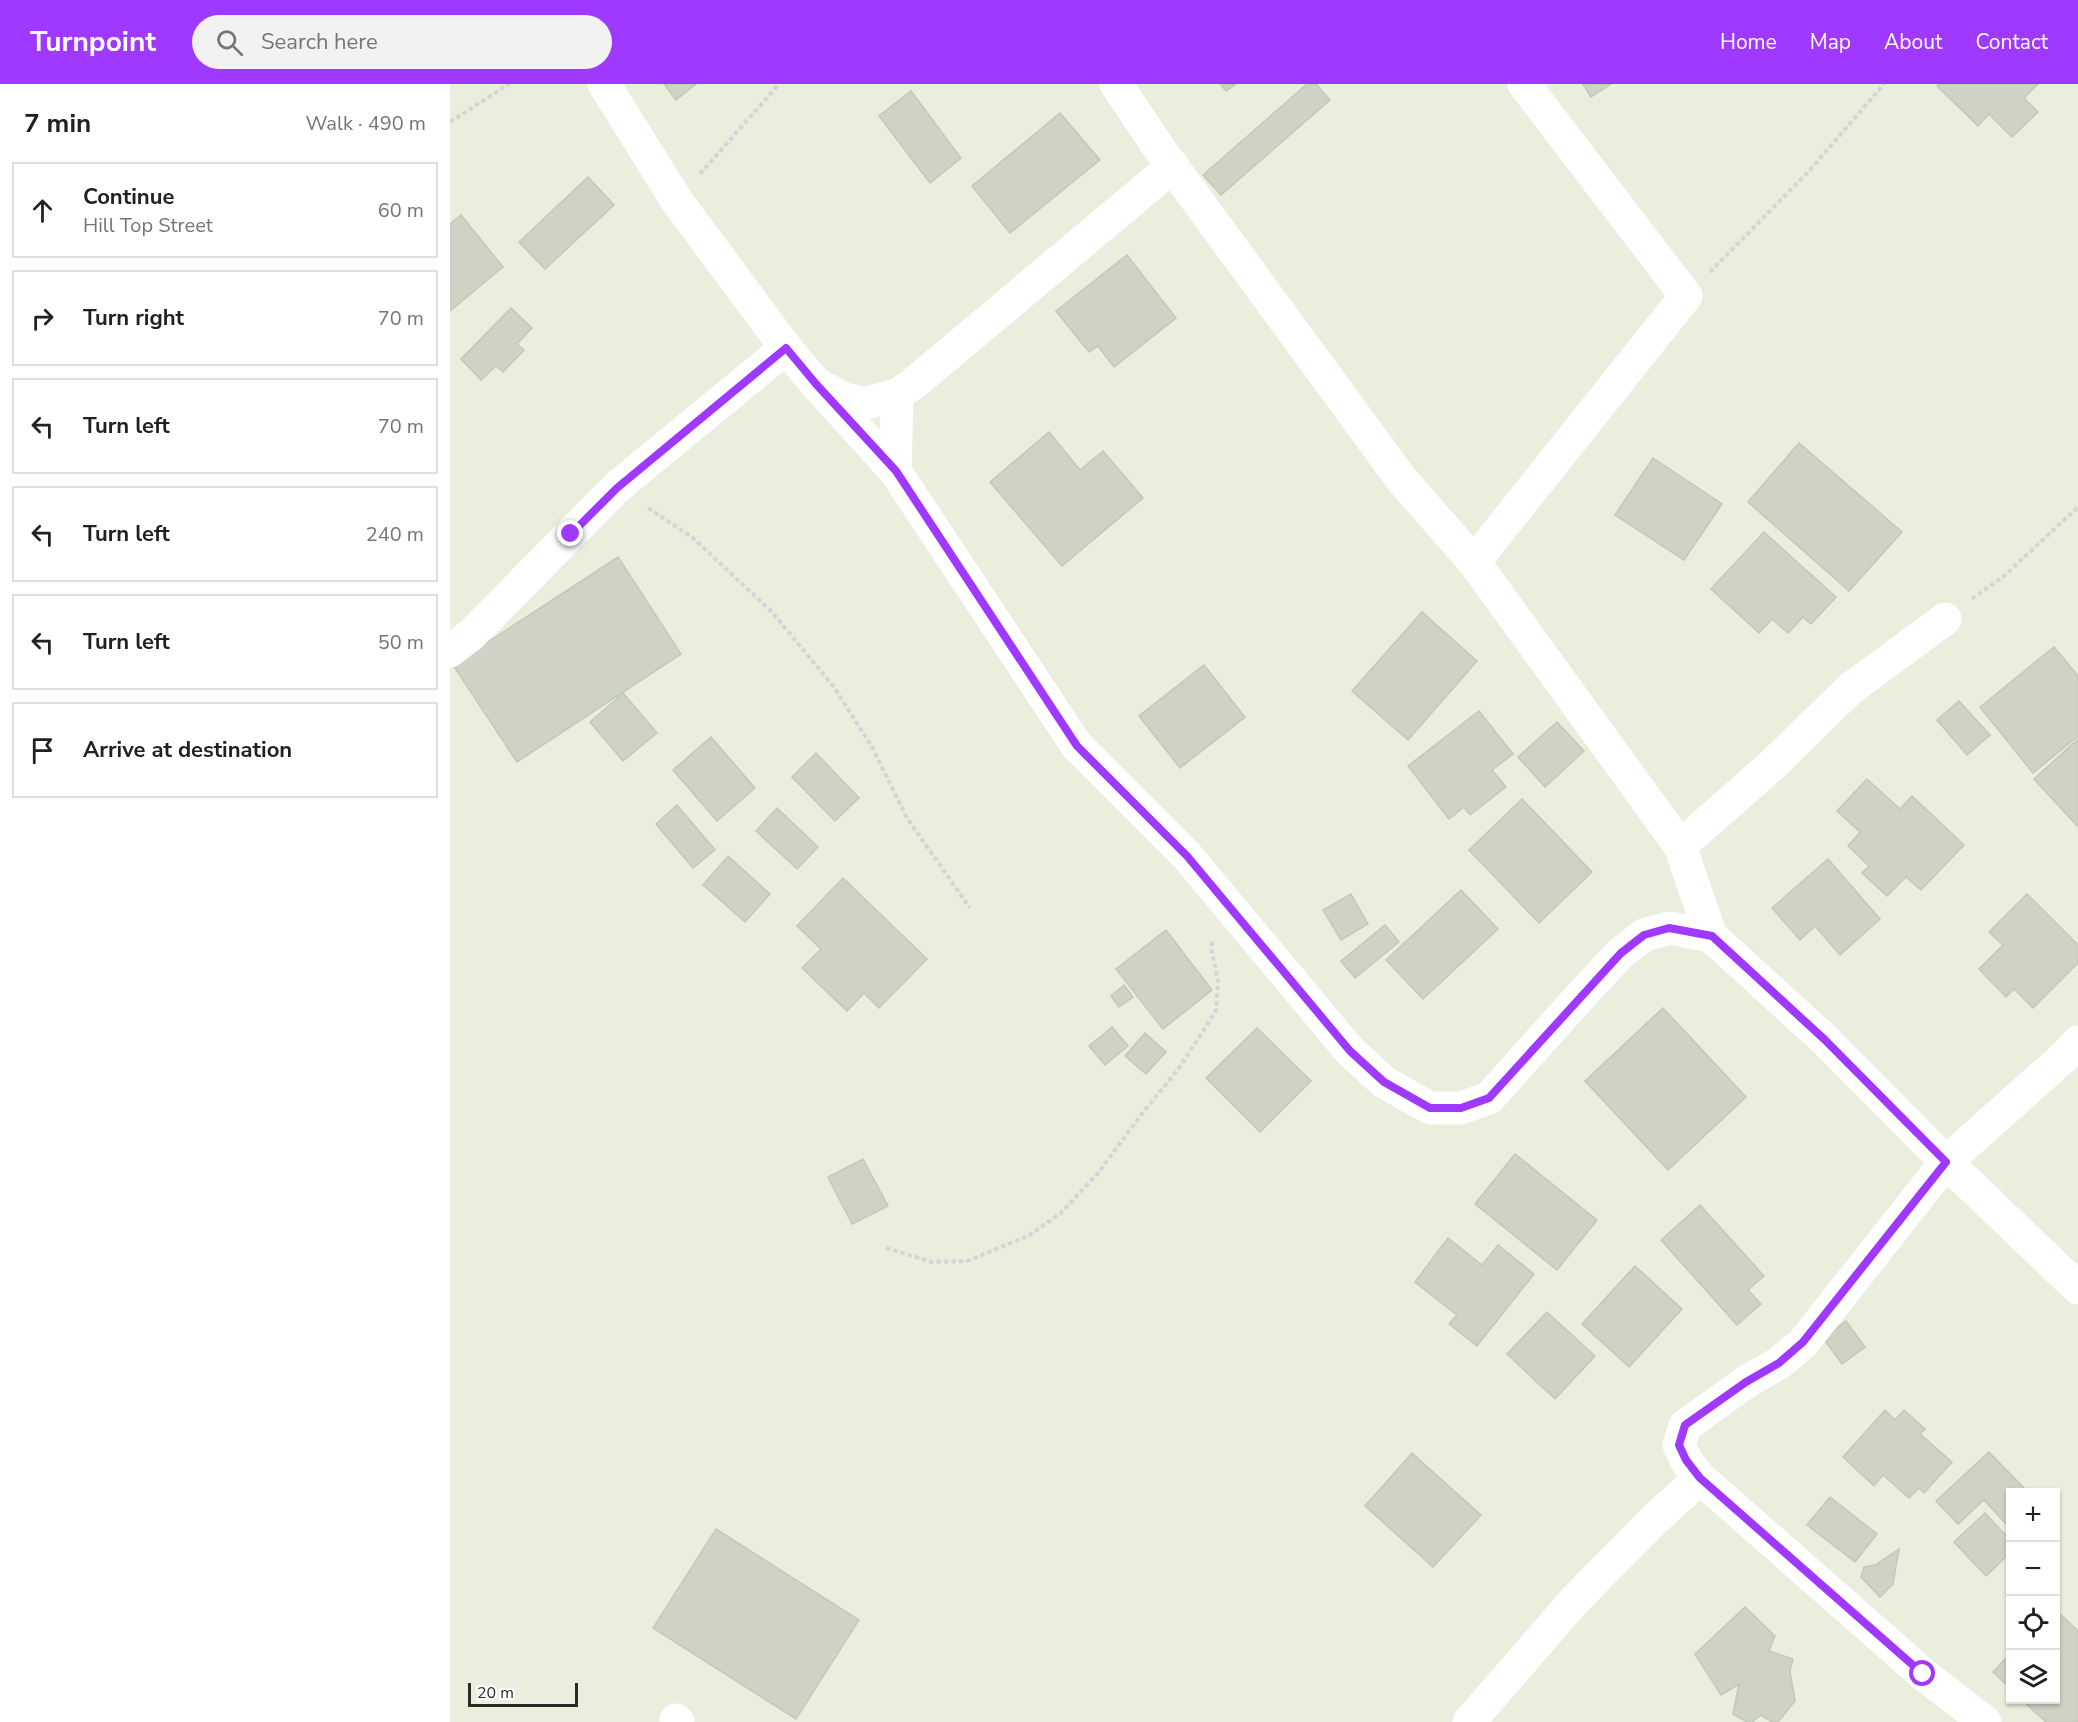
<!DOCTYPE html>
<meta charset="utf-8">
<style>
body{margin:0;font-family:"Nunito Sans",sans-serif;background:#f2f2f2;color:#202124}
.controls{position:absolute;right:18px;bottom:18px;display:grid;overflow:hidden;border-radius:0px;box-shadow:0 2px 4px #0004}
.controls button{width:54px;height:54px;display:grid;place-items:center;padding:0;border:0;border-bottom:2px solid #e0e0e0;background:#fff;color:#202124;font:30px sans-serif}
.scale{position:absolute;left:18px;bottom:15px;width:110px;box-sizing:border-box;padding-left:6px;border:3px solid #2b2b2b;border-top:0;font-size:16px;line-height:21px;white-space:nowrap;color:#2b2b2b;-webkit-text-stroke:4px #fff;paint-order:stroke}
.stop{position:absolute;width:18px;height:18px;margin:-14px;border:4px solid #a039ff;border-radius:50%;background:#fff}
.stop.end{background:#a039ff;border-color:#fff;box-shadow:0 2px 6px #0008}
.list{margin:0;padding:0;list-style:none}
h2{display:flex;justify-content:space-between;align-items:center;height:78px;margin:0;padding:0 24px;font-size:26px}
h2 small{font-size:20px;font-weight:400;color:#757577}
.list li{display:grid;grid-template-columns:39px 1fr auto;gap:18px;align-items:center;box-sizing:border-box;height:96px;margin:0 12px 12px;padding:0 12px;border:2px solid #e0e0e0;border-radius:0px}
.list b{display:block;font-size:22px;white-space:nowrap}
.list p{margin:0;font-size:20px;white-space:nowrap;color:#757577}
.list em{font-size:20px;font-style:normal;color:#757577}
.icon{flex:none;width:33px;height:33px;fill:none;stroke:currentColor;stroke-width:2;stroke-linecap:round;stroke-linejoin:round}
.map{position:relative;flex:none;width:1628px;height:1638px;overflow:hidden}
header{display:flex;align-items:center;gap:36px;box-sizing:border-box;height:84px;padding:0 30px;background:#a039ff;color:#fff}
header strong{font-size:28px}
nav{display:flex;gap:33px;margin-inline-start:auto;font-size:21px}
.search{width:420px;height:54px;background:#f2f2f2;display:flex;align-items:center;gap:15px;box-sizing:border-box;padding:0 21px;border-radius:33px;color:#757577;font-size:22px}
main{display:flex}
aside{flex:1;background:#fff}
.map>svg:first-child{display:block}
.building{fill:#ced3c6;stroke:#c3c9b7;stroke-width:1.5}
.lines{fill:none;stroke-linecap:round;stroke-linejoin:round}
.path{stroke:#d5d5d5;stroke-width:4;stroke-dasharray:4.5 3;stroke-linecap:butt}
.minor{stroke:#fff;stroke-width:33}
.route{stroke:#a039ff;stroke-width:8}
</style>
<header>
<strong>Turnpoint</strong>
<div class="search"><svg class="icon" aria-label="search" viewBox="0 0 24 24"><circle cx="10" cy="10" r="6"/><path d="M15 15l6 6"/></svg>Search here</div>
<nav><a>Home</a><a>Map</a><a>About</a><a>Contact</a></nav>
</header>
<main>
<aside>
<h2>7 min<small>Walk · 490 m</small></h2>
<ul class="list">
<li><svg class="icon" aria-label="ahead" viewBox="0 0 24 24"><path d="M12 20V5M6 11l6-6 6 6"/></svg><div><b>Continue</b><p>Hill Top Street</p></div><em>60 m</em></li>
<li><svg class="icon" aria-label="right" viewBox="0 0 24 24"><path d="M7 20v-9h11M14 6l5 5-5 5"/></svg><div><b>Turn right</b></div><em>70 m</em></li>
<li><svg class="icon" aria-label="left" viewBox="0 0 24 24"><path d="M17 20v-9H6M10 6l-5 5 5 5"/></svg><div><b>Turn left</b></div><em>70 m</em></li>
<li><svg class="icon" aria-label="left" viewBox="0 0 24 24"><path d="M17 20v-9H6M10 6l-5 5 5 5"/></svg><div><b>Turn left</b></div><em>240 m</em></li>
<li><svg class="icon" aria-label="left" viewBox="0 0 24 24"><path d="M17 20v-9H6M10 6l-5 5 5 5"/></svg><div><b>Turn left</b></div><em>50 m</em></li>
<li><svg class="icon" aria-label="arrive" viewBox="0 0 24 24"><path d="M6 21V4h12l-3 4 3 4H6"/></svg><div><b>Arrive at destination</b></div></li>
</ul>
</aside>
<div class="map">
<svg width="1628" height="1638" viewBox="0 0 1628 1638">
<rect width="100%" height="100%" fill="#e9eedd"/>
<g class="building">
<polygon points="214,0 246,0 226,16"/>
<polygon points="770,0 786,0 776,7"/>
<polygon points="857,0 866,0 880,16 771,111 753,91"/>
<polygon points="1133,0 1161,0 1141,13"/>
<polygon points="1489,0 1588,0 1574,14 1588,28 1562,53 1539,30 1528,42 1487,2"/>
<polygon points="461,7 511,74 480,99 429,32"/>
<polygon points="610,29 650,76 560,149 522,102"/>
<polygon points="138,93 164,121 95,185 69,158"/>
<polygon points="11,131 53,183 0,227 0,140"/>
<polygon points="677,171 726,234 664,283 648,262 639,268 606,227"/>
<polygon points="61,224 82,244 67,260 74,266 53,288 46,282 31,296 11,275"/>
<polygon points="599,348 630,386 653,367 693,414 612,482 540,398"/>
<polygon points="1349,359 1452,448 1399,507 1298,418"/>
<polygon points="1203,374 1272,420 1234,476 1165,431"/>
<polygon points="1314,448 1386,513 1361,540 1353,533 1338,549 1322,535 1309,549 1261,505"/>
<polygon points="168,473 231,570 67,678 3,581"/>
<polygon points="972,528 1027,577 958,656 902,607"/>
<polygon points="1604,563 1628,592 1628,652 1583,689 1530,623"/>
<polygon points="754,581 795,633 730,684 689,632"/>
<polygon points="173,609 207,649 173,677 140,638"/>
<polygon points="1509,617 1540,651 1517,671 1487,636"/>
<polygon points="1029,627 1063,670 1042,686 1056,703 1020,731 1014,723 999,735 958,682"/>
<polygon points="1107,638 1134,667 1095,703 1068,673"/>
<polygon points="261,653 305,704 267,737 223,686"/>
<polygon points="1628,655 1628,743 1584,695"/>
<polygon points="366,669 409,714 385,737 342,693"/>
<polygon points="1417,695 1450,725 1462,712 1514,761 1471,806 1456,793 1437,812 1412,789 1419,782 1398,762 1410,748 1387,727"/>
<polygon points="1072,715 1142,788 1089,839 1019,766"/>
<polygon points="227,721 265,766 243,784 206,740"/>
<polygon points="327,724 368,763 347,785 306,747"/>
<polygon points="278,772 320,810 295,838 253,801"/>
<polygon points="1378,775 1430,835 1390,871 1365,842 1350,856 1322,824"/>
<polygon points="393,794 477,875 429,924 414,909 397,927 352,884 371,865 347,842"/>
<polygon points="1011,806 1048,845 973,915 936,876"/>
<polygon points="901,810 918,840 891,856 873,826"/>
<polygon points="1577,810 1628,861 1628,879 1583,924 1564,905 1556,913 1529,885 1553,861 1539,848"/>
<polygon points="935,841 949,858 905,894 891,877"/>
<polygon points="716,846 762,906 713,945 666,885"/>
<polygon points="674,901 683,913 669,923 661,912"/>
<polygon points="1213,924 1296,1013 1218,1086 1135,997"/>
<polygon points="662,943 678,962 655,981 639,962"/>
<polygon points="807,944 861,997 810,1048 756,994"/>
<polygon points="695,949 716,968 696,990 675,972"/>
<polygon points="1065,1070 1147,1136 1107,1186 1025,1120"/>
<polygon points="413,1075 438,1122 402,1140 378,1093"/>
<polygon points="1250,1121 1314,1192 1298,1206 1311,1220 1287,1241 1211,1156"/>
<polygon points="998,1154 1032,1181 1048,1161 1084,1190 1027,1262 999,1240 1007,1231 965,1198"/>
<polygon points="1185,1182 1232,1225 1179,1283 1132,1240"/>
<polygon points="1097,1228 1145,1272 1105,1315 1057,1270"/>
<polygon points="1396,1237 1415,1263 1392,1280 1373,1254"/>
<polygon points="1435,1326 1445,1336 1454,1326 1475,1345 1470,1350 1502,1378 1474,1409 1469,1404 1459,1414 1433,1391 1424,1402 1393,1373"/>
<polygon points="1539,1368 1578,1408 1560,1408 1560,1444 1534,1416 1508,1440 1486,1417"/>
<polygon points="962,1369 1031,1431 983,1483 915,1422"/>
<polygon points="1380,1413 1427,1450 1405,1478 1357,1441"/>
<polygon points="1535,1429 1560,1456 1560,1469 1536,1492 1504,1458"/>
<polygon points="266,1445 409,1536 346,1635 203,1544"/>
<polygon points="1449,1465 1443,1500 1430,1513 1411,1493 1414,1483 1425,1481"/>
<polygon points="1295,1523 1325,1552 1319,1567 1343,1575 1340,1587 1345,1617 1328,1638 1322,1638 1311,1631 1302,1638 1297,1638 1283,1630 1289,1600 1271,1611 1245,1570"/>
<polygon points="1606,1526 1628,1547 1628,1638 1596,1638 1572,1616 1606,1616"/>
<polygon points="1560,1570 1560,1604 1543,1588"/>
</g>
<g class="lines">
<g class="path">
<polyline points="0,38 59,0"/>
<polyline points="250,90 329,0"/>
<polyline points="1260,188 1359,87 1434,0"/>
<polyline points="198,424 242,453 322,528 384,603 422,663 457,734 520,824"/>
<polyline points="1522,515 1554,492 1628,423"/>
<polyline points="436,1164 482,1178 517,1177 578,1152 611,1129 648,1089 694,1027 727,987 766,927 768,898 761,863 762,858"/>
</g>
<g class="minor">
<polyline points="154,0 227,117 336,264 366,300 397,316 416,319 447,311 463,300 723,82"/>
<polyline points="666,0 711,67 952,396 1024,478 1230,762 1261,852 1374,955 1496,1078 1628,1204"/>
<polyline points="366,300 445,387 627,662 737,772 900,967 934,998 980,1024 1011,1024 1039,1014 1136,906 1171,869 1194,851 1219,844 1261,852"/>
<polyline points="445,387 447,311"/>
<polyline points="1024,478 1236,212 1074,0"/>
<polyline points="0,567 22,550 167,403 336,264"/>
<polyline points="1230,762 1320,683 1400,605 1495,535"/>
<polyline points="226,1636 228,1638"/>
<polyline points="1019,1638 1124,1517 1204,1436 1250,1394"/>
<polyline points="1535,1638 1473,1590 1250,1394 1236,1376 1229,1361 1235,1342 1296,1298 1329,1279 1353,1259 1496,1078 1615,972 1628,958"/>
</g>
</g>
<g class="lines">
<polyline class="route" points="121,450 167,404 336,264 366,300 446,387 627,662 737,772 900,967 934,998 980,1024 1011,1024 1039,1014 1171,869 1194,851 1219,844 1262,852 1374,955 1496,1078 1353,1258 1329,1279 1296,1298 1235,1341 1229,1361 1236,1376 1250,1394 1473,1590"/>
</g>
</svg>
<div class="controls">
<button>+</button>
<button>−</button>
<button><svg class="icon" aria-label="locate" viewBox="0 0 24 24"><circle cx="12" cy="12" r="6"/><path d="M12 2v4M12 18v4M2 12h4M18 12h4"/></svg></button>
<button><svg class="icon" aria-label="layers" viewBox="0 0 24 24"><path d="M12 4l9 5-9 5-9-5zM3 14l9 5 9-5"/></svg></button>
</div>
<div class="scale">20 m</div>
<div class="stop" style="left:1473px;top:1590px"></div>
<div class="stop end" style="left:121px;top:450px"></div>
</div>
</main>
